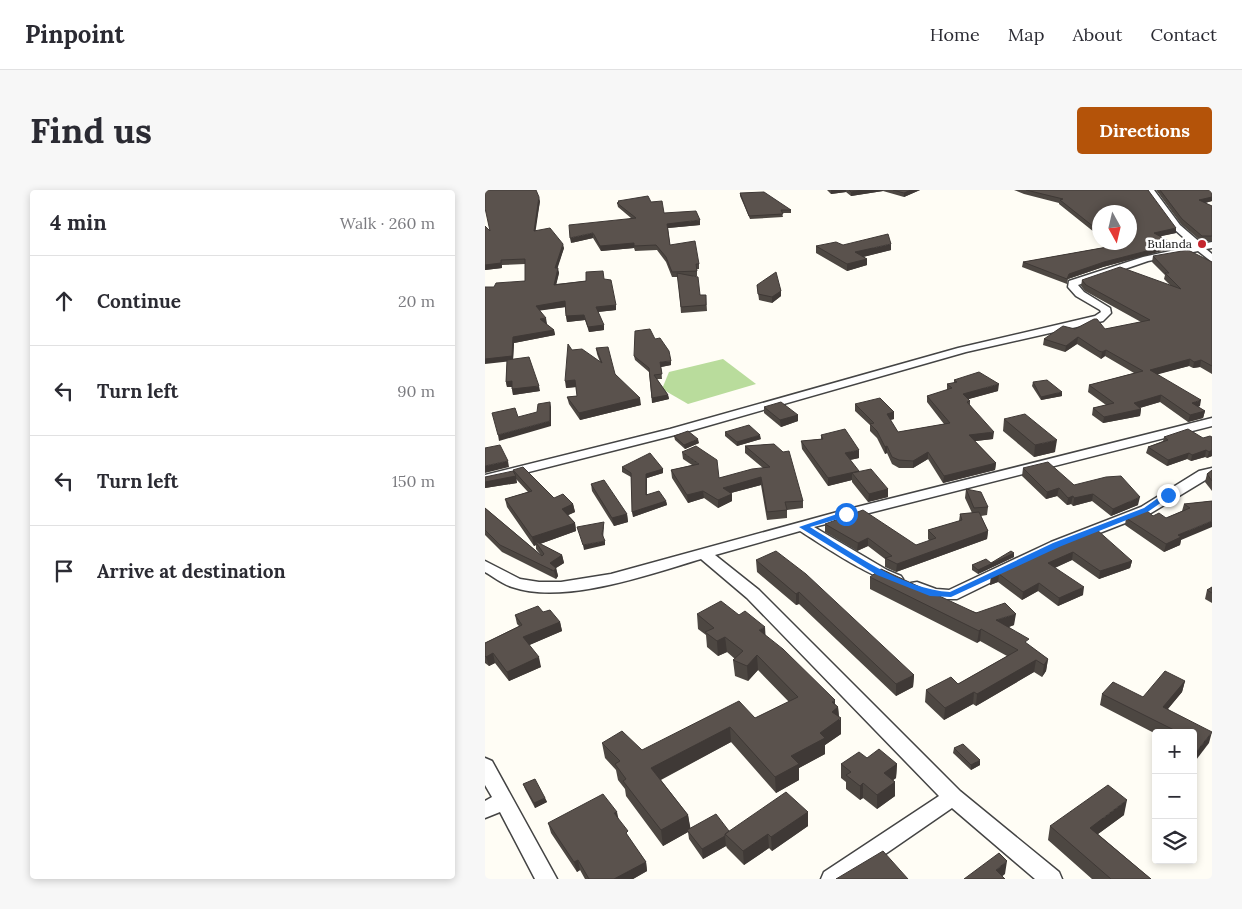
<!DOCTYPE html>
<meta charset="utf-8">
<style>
body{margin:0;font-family:Lora,serif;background:#f7f7f7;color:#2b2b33}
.controls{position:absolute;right:15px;bottom:15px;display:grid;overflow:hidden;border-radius:5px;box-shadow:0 2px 8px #0003}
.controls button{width:45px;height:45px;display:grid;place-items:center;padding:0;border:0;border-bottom:1px solid #e1e1e2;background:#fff;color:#2b2b33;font:25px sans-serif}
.compass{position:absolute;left:607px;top:15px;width:45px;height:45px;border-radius:50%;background:#fff;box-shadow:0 2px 8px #0003;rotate:172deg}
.stop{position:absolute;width:15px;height:15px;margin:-11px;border:4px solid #1a73e8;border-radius:50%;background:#fff}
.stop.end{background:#1a73e8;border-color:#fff;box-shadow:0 1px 5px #0008}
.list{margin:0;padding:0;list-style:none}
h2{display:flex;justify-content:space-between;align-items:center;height:65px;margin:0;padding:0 20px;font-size:21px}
h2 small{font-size:16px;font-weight:400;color:#7c7c81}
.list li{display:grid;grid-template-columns:32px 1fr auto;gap:15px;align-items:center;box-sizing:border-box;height:90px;padding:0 20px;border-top:1px solid #e1e1e2}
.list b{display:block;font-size:19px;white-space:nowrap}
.list em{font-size:16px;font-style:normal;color:#7c7c81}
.icon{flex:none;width:28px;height:28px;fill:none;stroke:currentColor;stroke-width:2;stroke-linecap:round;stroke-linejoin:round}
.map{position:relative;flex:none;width:727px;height:689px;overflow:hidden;border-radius:5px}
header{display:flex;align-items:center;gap:30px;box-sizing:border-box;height:70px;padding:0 25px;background:#fff;border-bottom:1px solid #e1e1e2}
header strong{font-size:24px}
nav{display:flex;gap:28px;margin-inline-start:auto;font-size:18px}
.intro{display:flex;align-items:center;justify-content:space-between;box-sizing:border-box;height:120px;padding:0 30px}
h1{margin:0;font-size:35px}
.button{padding:12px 22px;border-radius:5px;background:#b45309;color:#fff;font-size:18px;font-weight:700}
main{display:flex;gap:30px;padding:0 30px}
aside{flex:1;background:#fff;border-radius:5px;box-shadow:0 2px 8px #0003}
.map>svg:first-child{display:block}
.forest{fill:#b9dc9c}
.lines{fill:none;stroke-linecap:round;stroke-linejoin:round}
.street-casing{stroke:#444;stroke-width:3}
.street{fill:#fff;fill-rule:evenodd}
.wall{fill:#4d4742}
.shaded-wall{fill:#3f3936}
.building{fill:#5a524d;stroke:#3f3936}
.route{fill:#1a73e8}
.poi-dot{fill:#c4262e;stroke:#fff;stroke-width:2}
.labels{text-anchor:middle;stroke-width:5;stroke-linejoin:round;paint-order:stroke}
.far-poi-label{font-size:12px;fill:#111;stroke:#fff;text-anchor:end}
</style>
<header>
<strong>Pinpoint</strong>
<nav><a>Home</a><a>Map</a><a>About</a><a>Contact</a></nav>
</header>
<div class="intro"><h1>Find us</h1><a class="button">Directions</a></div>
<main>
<aside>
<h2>4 min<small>Walk · 260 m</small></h2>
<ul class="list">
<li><svg class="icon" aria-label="ahead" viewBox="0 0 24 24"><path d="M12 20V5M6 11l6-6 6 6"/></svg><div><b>Continue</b></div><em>20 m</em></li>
<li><svg class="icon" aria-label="left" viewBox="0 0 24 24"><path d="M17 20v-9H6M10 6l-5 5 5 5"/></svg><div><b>Turn left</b></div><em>90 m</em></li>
<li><svg class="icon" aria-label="left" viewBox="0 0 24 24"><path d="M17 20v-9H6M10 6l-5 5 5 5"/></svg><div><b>Turn left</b></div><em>150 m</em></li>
<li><svg class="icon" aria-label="arrive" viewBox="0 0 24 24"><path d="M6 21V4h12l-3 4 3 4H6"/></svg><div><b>Arrive at destination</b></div></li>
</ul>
</aside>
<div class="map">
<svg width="727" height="689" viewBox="0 0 727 689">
<rect width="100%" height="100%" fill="#fffdf5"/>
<polygon class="forest" points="238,169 271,194 203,214 177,199 184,182"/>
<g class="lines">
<defs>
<g id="street">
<polygon points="661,0 669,0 695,35 717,54 727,52 727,58 721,59 727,64 727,72 713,61 663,71 593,95 599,102 625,118 626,123 618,131 481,162 194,244 0,293 0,285 185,239 473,158 610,126 616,122 615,120 591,106 583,97 584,91 658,67 708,56 689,39"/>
<path d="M 727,228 L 727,236 L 329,337 L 402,380 L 416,386 L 418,389 L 416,392 C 398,397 333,352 315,341 L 230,365 L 274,400 L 475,601 L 574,682 L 577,689 L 550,689 L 467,618 L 364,689 L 336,689 L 339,682 L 454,606 L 262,408 L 216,369 C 165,384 80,415 27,397 C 17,394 9,387 0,382 L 0,371 L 35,389 L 54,392 L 76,392 L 126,384 L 356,321 Z"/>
<polygon points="727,278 727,286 666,323 576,358 472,409 448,409 426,401 424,397 426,393 432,392 451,399 464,400 566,352 656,317 714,281"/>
<polygon points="0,568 7,571 72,689 50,689 15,622 0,628 0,611 7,607 0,595"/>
</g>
</defs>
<use href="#street" class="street-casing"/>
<use href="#street" class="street"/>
</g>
<g class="wall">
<polygon points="342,0 435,0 419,7 398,1 366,6 361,2 346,4"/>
<polygon points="529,0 663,0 691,43 675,46 688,58 618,77 583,89 582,94 537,77 538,72 627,56 623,52 644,52 614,22 614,46 574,14 574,13 539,4"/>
<polygon points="671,0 727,0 727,11 720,13 727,16 727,51 716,51 696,34"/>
<polygon points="255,3 306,20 306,23 297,23 298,27 265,29 255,6"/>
<polygon points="55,11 50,40 79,58 72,78 74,83 71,94 119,89 131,120 113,122 119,140 104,142 100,130 82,132 80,117 55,120 62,134 61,134 69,140 70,145 29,153 28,169 55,201 28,205 27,197 22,197 21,192 22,172 9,97 40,91 40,74 17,75 17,78 0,80 0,36 5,41"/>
<polygon points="133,11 166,12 179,23 215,35 183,38 185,55 214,74 214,79 212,79 212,86 207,86 215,105 221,105 222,121 196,123 193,87 187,87 181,72 172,60 150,61 149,58 116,61 108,48 86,53 146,28 133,17 132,13 133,13"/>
<polygon points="358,55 406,60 378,67 382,69 382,75 362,81 331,63 331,56"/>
<polygon points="668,66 727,72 727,184 715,177 708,178 704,176 672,184 715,216 713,217 720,221 718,228 703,232 675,212 655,218 656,219 655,226 618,233 607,225 608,218 621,215 603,202 604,195 649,183 620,166 616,169 613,167 592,154 580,162 558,155 559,149 590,139 620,139 656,132 600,101 596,96 597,90 685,95 679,89 680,85 667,72"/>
<polygon points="272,95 296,101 296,106 287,113 274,110"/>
<polygon points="111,158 130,184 156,215 95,230 84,214 82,207 92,206 91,197 81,198 87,160 115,172 112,164"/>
<polygon points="149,166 186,175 176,177 177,189 172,189 183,205 184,209 167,213 164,182 150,170"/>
<polygon points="469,190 513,201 483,209 485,211 485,215 508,249 490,251 511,273 510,280 458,293 443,269 428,278 414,278 407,274 402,263 400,264 392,248 385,241 385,235 370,221 370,214 409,222 409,229 405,230 413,242 459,234 442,212 442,206 462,200 462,194 469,193"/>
<polygon points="548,192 577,206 556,210 547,196"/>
<polygon points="279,217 313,225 313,231 296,237 279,223"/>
<polygon points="519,229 570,262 549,267 518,241"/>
<polygon points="240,242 276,249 252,256 240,246"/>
<polygon points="336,245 374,268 365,270 374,282 403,299 403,307 383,312 367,292 367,290 343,296 317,259 316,251 336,249"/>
<polygon points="189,246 214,253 200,259 190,250"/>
<polygon points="679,247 718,248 727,247 727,266 722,268 720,267 706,271 702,269 682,276 661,263 663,257 678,251"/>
<polygon points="289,254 318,311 318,318 302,320 302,328 282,330 276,295 246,303 247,311 233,318 219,308 203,313 187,288 186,280 207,275 198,269 197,262 234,288 278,278 260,263 260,256"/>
<polygon points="137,277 178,279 178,283 162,288 162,304 181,311 182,315 148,327 146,287 137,282"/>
<polygon points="538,278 589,295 653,315 626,326 607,311 588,316 586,314 582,315 572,306 561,309 537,286"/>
<polygon points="28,280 69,308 88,314 90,322 83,325 90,333 91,341 55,354 77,365 79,373 71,378 73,386 71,389 17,362 0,345 0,318 56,365 51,359 51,355 49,356 22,317 20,309 43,302 31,289 32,293 0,298 0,287 28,282"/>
<polygon points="727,280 727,301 720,292 722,284"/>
<polygon points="106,294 142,324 143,332 129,336 107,301"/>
<polygon points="481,299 503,317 502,325 496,326 503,341 502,349 411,382 400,377 400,369 383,356 372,361 340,342 340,334 431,355 445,351 443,349 443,340 474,331 475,324 487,323 480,308"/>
<polygon points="727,311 696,350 695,355 679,362 640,335 641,328 668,326 681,328 697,321 699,314"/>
<polygon points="578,352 647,371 645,378 614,389 587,370 570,378 598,405 573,416 553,401 537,410 513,392 505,395 506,387"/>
<polygon points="529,363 529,367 493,384 487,380 487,375 506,373"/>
<polygon points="271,370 429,485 428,497 411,506 314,414 311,415 272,382"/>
<polygon points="385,387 529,435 524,437 543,455 563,469 561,481 557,487 549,482 491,516 488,514 459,530 440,512 441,500 473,494 522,466 495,451 492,453 385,399"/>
<polygon points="727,397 727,413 720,409 722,400"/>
<polygon points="58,422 75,432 77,441 44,455 56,477 24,491 10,473 4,476 0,473 0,453 34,436 32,434 30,425"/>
<polygon points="212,424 281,446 353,517 356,544 340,555 340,564 314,578 314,590 291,603 246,552 176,590 203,625 205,638 244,641 323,622 323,636 287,661 284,658 259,675 242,658 241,656 218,669 204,649 203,642 178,656 141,606 140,599 133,590 131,580 120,568 117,553 157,560 270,528 304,512 273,480 263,491 250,486 248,470 250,469 242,462 233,466 222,457 221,445 213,439"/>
<polygon points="700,491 697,502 683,519 724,553 708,543 671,543 671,544 615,515 617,504 658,507"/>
<polygon points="469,558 495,575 486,580 468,563"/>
<polygon points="382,568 412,574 411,588 408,590 410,592 410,606 392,619 378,608 375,610 361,599 361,592 356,588 356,574"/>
<polygon points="671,573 671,585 668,583"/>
<polygon points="38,594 60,608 62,612 50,618 40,599"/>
<polygon points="639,625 613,644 666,689 607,689 563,650 565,636"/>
<polygon points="133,629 144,648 161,672 162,681 148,689 100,689 95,680 92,682 66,643 63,633"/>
</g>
<g class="shaded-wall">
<polygon points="346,0 361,0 361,2 346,4"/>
<polygon points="377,0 398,0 398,1 366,6 366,2"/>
<polygon points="426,0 435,0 419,7 419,3"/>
<polygon points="54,7 55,11 50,45 49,41"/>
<polygon points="727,7 727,11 713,15 714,10"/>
<polygon points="215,30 215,35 183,38 182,34"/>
<polygon points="691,38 691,43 668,48 669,43"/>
<polygon points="108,43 108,48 86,53 85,48"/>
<polygon points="149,53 149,58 116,61 115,56"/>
<polygon points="78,54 79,58 71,83 70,78"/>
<polygon points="406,54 406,60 370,69 370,62"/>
<polygon points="689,54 688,58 618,77 583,89 582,94 584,84 619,72"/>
<polygon points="382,69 382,75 362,81 362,74"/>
<polygon points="16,70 17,78 0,80 0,75"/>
<polygon points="73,78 74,83 70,100 69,95"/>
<polygon points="296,101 296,106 287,113 287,107"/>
<polygon points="80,111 81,117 52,121 51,116"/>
<polygon points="131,115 131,120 112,122 111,117"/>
<polygon points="99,125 100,130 82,132 81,126"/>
<polygon points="61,128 62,134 56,134 55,129"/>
<polygon points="119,135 119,140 104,142 103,137"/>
<polygon points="69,140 70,145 29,153 28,171 0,174 0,169 28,147"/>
<polygon points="593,147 592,154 580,162 581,156"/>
<polygon points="621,160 620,166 616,169 617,162"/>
<polygon points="705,169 704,176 663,187 665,180"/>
<polygon points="716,170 715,177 708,178 709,172"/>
<polygon points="186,171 186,175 176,177 175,172"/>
<polygon points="90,190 91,197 81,198 80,191"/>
<polygon points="27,191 28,197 22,197 21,192"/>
<polygon points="514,194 513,201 477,211 478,204"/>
<polygon points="54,196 55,201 28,205 27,199"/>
<polygon points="577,202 577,206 556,210 556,207"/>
<polygon points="183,205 184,209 167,213 167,208"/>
<polygon points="676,205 675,212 647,220 649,213"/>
<polygon points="155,208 156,215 95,230 94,223"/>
<polygon points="716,210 715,216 705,219 707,213"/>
<polygon points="65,212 66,217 66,236 14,251 13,245 65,231"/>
<polygon points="656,219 655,226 618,233 619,227"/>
<polygon points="720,221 718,228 703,232 705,225"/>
<polygon points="409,222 409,229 401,231 402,224"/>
<polygon points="313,225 313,231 296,237 295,230"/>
<polygon points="509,242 508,249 483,252 484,245"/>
<polygon points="275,245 276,249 252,256 252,252"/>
<polygon points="213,249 214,253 200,259 199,255"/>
<polygon points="572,250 570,262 549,267 550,255"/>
<polygon points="402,256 402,263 400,264 400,257"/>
<polygon points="374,260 374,268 360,271 360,263"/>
<polygon points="721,260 720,267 706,271 707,265"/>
<polygon points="727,260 727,266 722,268 724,262"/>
<polygon points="443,262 443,269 428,278 428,271"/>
<polygon points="704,263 702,269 682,276 683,270"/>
<polygon points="23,271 24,277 0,283 0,276"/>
<polygon points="511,273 510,280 458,293 459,286"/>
<polygon points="178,279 178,283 162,288 162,309 161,284"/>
<polygon points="374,281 373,289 367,283 367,290 343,296 343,288"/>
<polygon points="31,286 32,293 0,298 0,292"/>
<polygon points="276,287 276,295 238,305 238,298"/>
<polygon points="574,298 572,306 561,309 562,302"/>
<polygon points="403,299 403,307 383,312 384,304"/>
<polygon points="218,301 219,308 203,313 202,305"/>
<polygon points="247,304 247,311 233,318 233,310"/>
<polygon points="608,304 607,311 588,316 589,308"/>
<polygon points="588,306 586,314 582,315 583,308"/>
<polygon points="655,307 653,315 626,326 628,319"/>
<polygon points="181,311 182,315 148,327 147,322"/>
<polygon points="88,314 90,322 79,327 77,319"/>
<polygon points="142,324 143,332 129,336 127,328"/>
<polygon points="727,331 727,337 696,350 695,355 679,362 681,354 693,345"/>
<polygon points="119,332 119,336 118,349 117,344"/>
<polygon points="90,333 91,341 52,355 50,351 51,355 49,356 47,347"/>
<polygon points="503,341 502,349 411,382 412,374"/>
<polygon points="383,348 383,356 372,361 373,353"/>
<polygon points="120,351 120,355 99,360 98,355"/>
<polygon points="588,362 587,370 562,381 563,373"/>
<polygon points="529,363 529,367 493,384 493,380"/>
<polygon points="77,365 79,373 66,381 65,373"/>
<polygon points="647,371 645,378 614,389 615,381"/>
<polygon points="71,378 73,386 71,389 69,381"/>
<polygon points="514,384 513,392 505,395 506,387"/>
<polygon points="554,393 553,401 537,410 538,402"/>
<polygon points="599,397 598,405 573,416 574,408"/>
<polygon points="314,402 314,414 311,415 311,404"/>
<polygon points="531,424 529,435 510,442 511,430"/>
<polygon points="75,432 77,441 40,457 38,447"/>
<polygon points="280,437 281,452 274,440"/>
<polygon points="496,439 495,451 492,453 494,441"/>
<polygon points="240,447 242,462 233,466 232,451"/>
<polygon points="8,463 10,473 4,476 1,467"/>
<polygon points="272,465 273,480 263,491 262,476"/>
<polygon points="54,467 56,477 24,491 22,482"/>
<polygon points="563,469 561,481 557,487 559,475"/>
<polygon points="551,470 549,482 491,516 492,504"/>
<polygon points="429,485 428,497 411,506 411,494"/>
<polygon points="700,491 697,502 675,528 678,517"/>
<polygon points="489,502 488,514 459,530 460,518"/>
<polygon points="350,510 350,519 353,517 354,530 356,528 356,544 340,555 340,564 314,578 314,590 291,603 290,587 306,566 335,543 347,512"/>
<polygon points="245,537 246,552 169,593 166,578"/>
<polygon points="727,542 724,553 708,574 708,566"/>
<polygon points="495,570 495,575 486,580 486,575"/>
<polygon points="412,574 411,588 399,597 399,583"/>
<polygon points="410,592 410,606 392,619 392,605"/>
<polygon points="378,593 378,608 375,610 375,596"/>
<polygon points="60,608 62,612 50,618 49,613"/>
<polygon points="642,610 639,625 602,652 605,638"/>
<polygon points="132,622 134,631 129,623"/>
<polygon points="323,622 323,636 287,661 286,647"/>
<polygon points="203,625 206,641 202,640 203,642 178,656 176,640"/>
<polygon points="283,644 284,658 259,675 258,661"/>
<polygon points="240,646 241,656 218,669 217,659"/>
<polygon points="93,670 95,680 92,682 89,672"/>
<polygon points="522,671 520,684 514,689 511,680"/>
<polygon points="161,672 162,681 148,689 129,689"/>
</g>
<g class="building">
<polygon points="0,0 51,0 54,7 49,41 65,38 78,54 70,78 73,78 69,95 101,91 101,82 118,81 119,89 126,90 131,115 111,117 119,135 103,137 99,125 81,126 80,111 51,116 61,128 55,129 69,140 28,147 27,166 0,169 0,97 9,97 11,93 40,91 40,69 16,70 16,73 0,75 0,36 5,41 0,18"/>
<polygon points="364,0 377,0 366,2"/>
<polygon points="408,0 426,0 419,3"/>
<polygon points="541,0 663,0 691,38 669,43 689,54 619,72 584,84 582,89 538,72 628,56 637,59 629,52 644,52 644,22 614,22 614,41 575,10 578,9"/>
<polygon points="675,0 727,0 727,7 714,10 727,16 727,46 717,46 697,29"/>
<polygon points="279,2 306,20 296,20 298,24 264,26 255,3"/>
<polygon points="163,6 166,12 177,11 179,23 211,21 215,30 182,34 185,55 210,51 214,74 211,74 212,81 187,82 181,67 171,55 149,56 149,53 115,56 108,43 85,48 84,35 151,28 132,13 134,12 133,11"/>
<polygon points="403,44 406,54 370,62 382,69 362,74 331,56 351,52 358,55"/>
<polygon points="703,60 727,72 727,176 716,170 709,172 705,169 665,180 716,210 707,213 720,221 705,225 676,205 649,213 656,219 619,227 608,218 629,213 604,195 658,181 621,160 617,162 614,161 593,147 581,156 559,149 578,136 590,139 609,129 612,129 620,139 665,130 601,95 597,90 635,77 696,99 680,83 684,83 668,66"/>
<polygon points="291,82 296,101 287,107 273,104 272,95"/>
<polygon points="192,83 213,87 215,105 221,105 221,115 196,117"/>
<polygon points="165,139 170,149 175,148 184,161 186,171 175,172 177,184 169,185 183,205 167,208 164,178 149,166 150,141"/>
<polygon points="83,154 87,160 97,159 117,173 111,158 123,157 130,184 155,208 94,223 82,207 92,206 90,190 80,191"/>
<polygon points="44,167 54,196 27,199 27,191 21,192 22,170"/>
<polygon points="494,182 514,194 478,204 485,211 482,212 509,242 484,245 511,273 459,286 443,262 428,271 414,270 407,267 402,256 400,257 392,241 385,234 389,233 370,214 395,208 409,222 402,224 413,242 465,233 442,206 467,198 462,194 472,192 469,190"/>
<polygon points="562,190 577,202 556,207 548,192"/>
<polygon points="65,212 65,231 13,245 7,223 30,218 33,227 52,222 53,214"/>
<polygon points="296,212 313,225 295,230 279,217"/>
<polygon points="540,224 572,250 550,255 519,229"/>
<polygon points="264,235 275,245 252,252 240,242"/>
<polygon points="360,239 374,260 360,263 374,281 343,288 316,251 338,249 336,245"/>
<polygon points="703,239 718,248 725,246 727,247 727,260 724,262 721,260 707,265 704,263 683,270 663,257 683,250 679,247"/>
<polygon points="203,241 213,249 199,255 189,246"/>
<polygon points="289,254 298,262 304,261 318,311 300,312 302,320 282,322 276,287 238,298 247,304 233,310 218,301 202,305 186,280 214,274 197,262 211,256 232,270 234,288 267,279 285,277 260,256"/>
<polygon points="15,255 23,271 0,276 0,258"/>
<polygon points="165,263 178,279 161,284 161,305 174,301 181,311 147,322 146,283 137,277"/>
<polygon points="563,272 589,295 621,287 636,286 655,307 628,319 608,304 589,308 588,306 583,308 574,298 562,302 538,278"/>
<polygon points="38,277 69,308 78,304 88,314 77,319 90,333 47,347 20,309 47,301 28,280"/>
<polygon points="386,279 403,299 384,304 367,283"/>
<polygon points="727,280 727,291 722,284"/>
<polygon points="28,281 31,286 0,292 0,287"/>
<polygon points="119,290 142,324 127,328 106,294"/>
<polygon points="481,299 496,302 503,317 489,318"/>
<polygon points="727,311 727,331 693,345 696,347 681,354 641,328 661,320 668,326 674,323 681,328 705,318 699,314"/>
<polygon points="0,318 57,366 59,364 50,351 77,365 65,373 71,378 69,381 15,355 0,340"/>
<polygon points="378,320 431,355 451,348 443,340 477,330 475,324 494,322 503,341 412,374 400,368 407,366 383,348 373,353 340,334"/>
<polygon points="119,332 117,344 120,351 98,355 92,337"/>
<polygon points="611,339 647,371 615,381 588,362 563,373 599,397 574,408 554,393 538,402 514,384 506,387 578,352"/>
<polygon points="291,361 321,384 429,485 411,494 314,402 311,404 271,370"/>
<polygon points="526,361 529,363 493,380 487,375 501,369 506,373"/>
<polygon points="396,379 491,423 520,413 531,424 511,430 544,449 540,452 563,469 559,475 551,470 492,504 489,502 460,518 441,500 466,487 473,494 533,460 496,439 494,441 385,387"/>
<polygon points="727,397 727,403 722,400"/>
<polygon points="236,411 254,425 260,421 280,437 274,440 298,459 350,510 347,512 353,517 347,522 356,528 335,543 340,548 306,566 314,574 290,587 245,537 166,578 203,625 176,640 138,591 141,589 130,574 135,571 117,553 137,541 157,560 254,511 270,528 313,507 272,465 262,476 248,470 258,461 240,447 232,451 220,442 229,438 212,424"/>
<polygon points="53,416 58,422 65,420 75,432 38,447 54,467 22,482 8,463 1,467 0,466 0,453 37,435 30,425"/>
<polygon points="680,481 700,491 678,517 727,542 708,566 708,543 695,543 617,504 628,492 658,507"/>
<polygon points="478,554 495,570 486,575 469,558"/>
<polygon points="394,559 412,574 399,583 410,592 392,605 378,593 375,596 361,585 366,582 356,574 374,562 382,568"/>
<polygon points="50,589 60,608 49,613 38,594"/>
<polygon points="623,595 642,610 605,638 666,689 626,689 565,636"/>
<polygon points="301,602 323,622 286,647 283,644 258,661 240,644"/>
<polygon points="118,604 132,622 129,623 143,641 141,643 161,672 129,689 104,689 93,670 89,672 63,633"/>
<polygon points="231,624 244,641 240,644 240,646 217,659 202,640"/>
<polygon points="398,661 423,689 351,689"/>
<polygon points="514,663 522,671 511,680 520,689 479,689"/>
</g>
<path class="route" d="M 680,303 L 687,305 L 664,321 L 574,357 L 466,407 L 445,406 L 392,385 L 314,337 L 358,322 L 364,322 L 364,326 L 325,337 C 364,361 419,400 465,402 L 568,353 L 659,318 Z"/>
<circle class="poi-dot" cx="717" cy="54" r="5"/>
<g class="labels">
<g class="far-poi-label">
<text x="707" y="58">Bulanda</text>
</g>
</g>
</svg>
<div class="controls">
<button>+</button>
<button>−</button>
<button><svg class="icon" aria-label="layers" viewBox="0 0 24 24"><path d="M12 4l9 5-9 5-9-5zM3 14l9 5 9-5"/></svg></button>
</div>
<svg class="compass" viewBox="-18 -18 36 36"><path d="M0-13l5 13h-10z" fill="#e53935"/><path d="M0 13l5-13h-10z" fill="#7c7c81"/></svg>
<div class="stop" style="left:361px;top:324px"></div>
<div class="stop end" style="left:683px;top:305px"></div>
</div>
</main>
